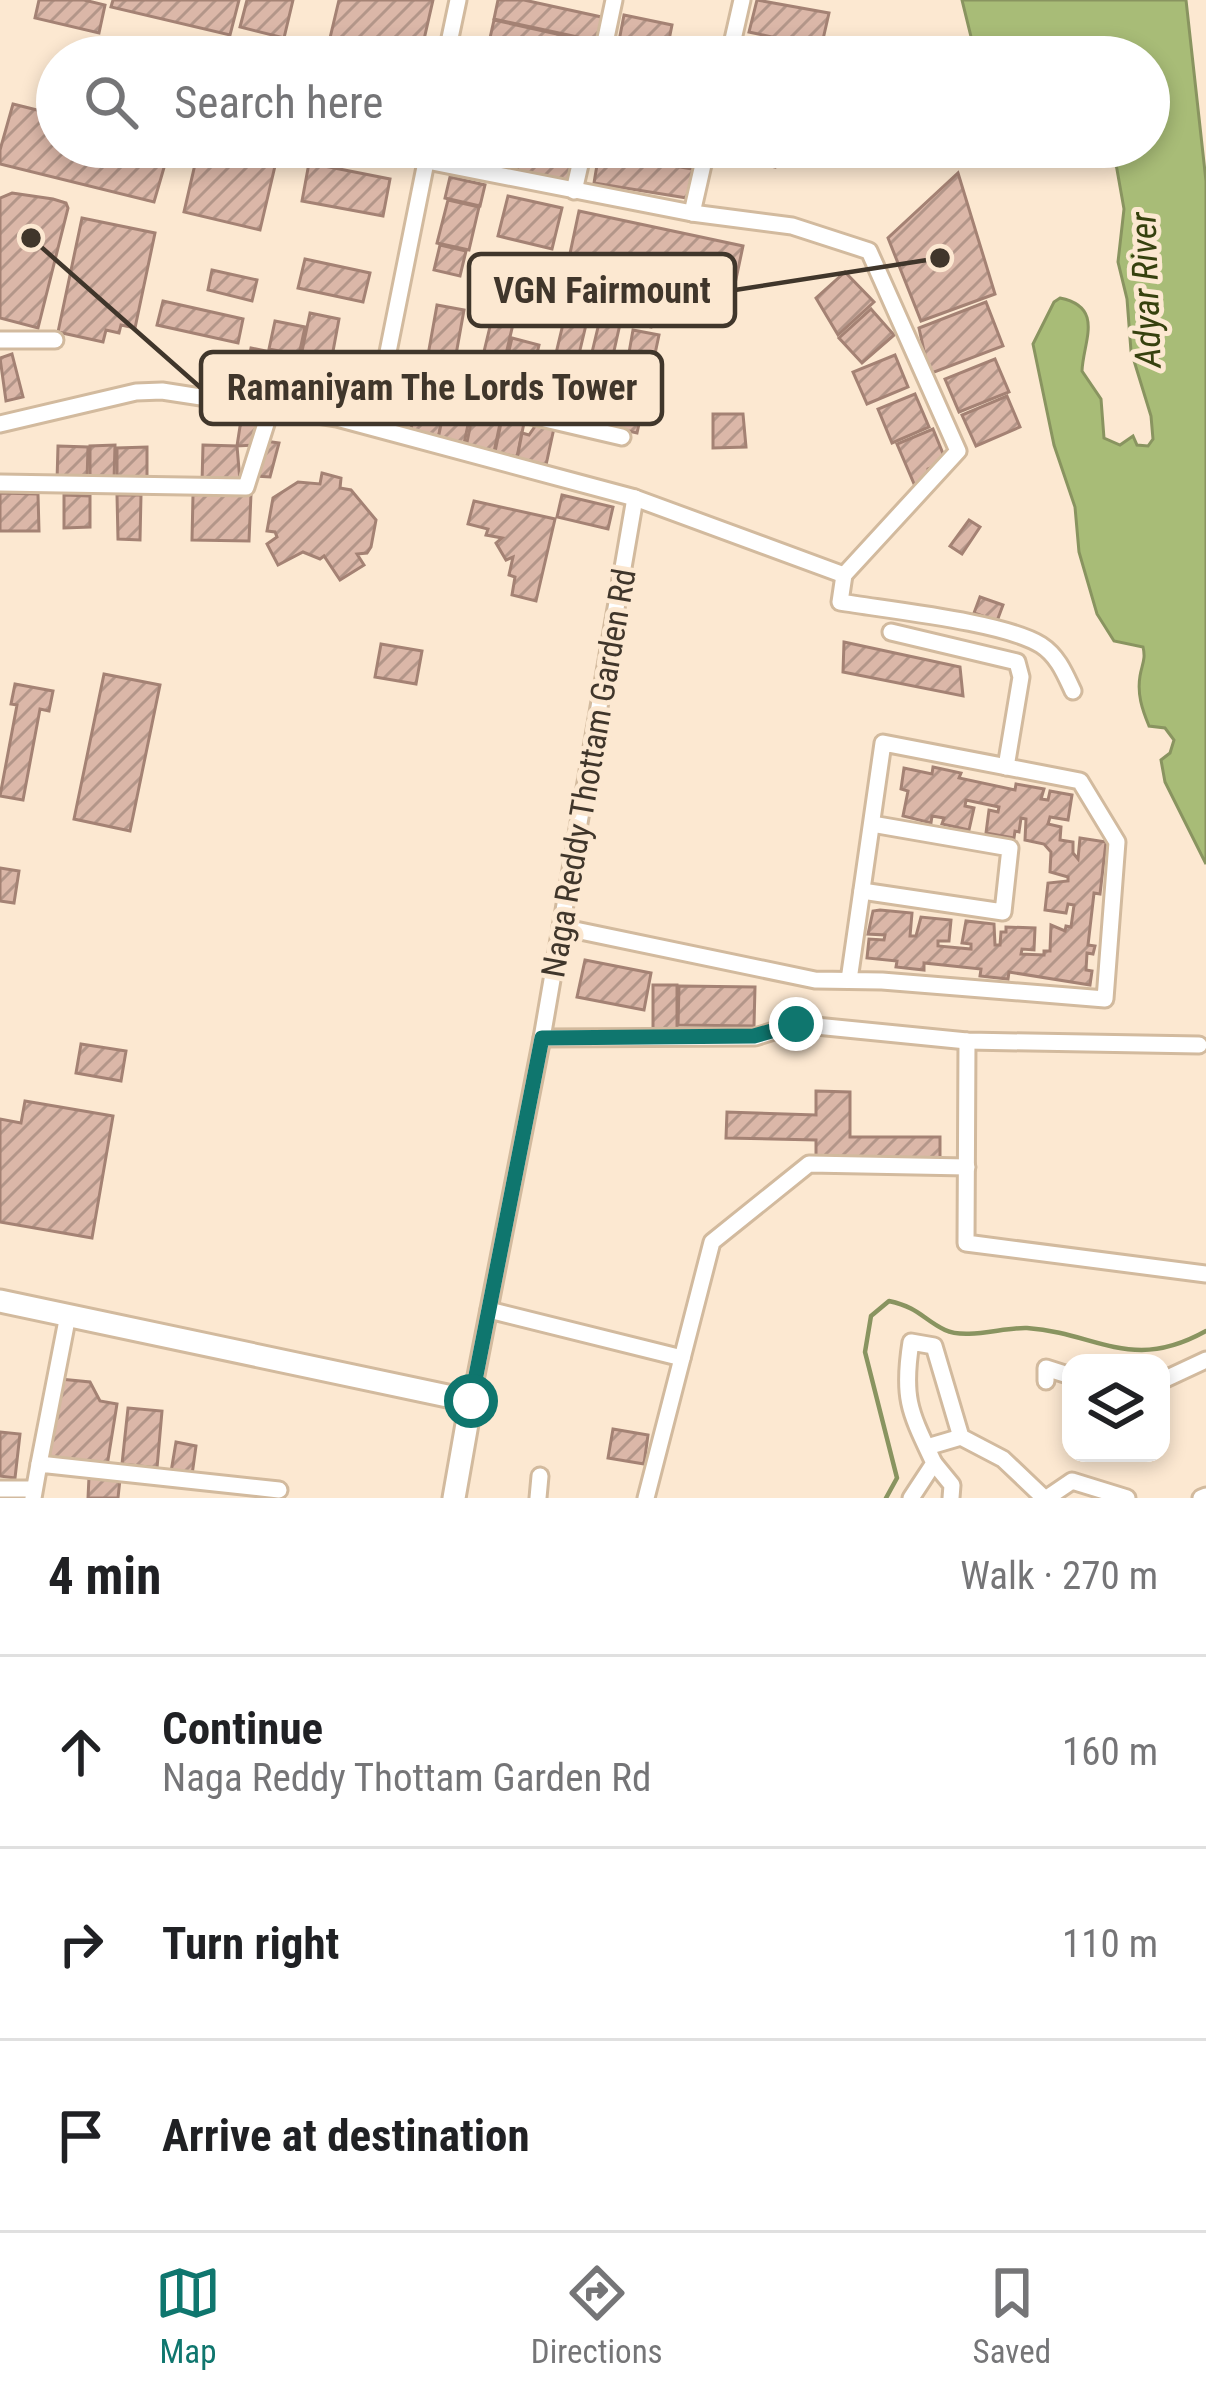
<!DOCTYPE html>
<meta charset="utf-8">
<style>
body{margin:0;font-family:"Roboto Condensed",sans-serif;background:#f6f6f6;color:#202124}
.controls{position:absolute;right:36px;bottom:36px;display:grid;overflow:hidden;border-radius:24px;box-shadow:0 6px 18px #0003}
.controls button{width:108px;height:108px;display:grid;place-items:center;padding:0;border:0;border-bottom:3px solid #e0e0e0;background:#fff;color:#202124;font:60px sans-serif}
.stop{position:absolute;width:36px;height:36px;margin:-27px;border:9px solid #0f766e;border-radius:50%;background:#fff}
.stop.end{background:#0f766e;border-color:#fff;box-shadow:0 3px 12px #0008}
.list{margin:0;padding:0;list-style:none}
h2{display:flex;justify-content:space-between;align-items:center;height:156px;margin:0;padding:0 48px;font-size:51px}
h2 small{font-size:39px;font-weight:400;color:#757577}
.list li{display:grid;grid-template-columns:78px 1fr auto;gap:36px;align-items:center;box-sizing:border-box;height:192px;padding:0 48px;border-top:3px solid #e0e0e0}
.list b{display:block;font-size:45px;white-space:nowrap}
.list p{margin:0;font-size:39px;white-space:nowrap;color:#757577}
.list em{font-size:39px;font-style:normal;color:#757577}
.icon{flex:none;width:66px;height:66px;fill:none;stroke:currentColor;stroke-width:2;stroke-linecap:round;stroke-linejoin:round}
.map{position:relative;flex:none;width:1206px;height:1498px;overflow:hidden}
.search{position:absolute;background:#fff;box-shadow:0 6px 18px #0003;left:36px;right:36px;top:36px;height:132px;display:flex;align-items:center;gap:30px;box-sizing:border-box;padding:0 42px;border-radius:66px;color:#757577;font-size:45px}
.sheet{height:732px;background:#fff}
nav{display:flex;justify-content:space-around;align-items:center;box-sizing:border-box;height:168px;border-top:3px solid #e0e0e0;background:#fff;font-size:33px;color:#757577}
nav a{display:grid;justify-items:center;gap:6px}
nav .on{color:#0f766e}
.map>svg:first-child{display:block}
.water{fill:#a8bc77;stroke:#899460;stroke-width:3}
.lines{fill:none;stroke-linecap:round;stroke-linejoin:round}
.stream{stroke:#899460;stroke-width:4.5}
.building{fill:url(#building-hatch);stroke:#a48274;stroke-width:3}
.street-casing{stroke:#d2ba9e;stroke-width:21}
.secondary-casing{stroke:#d2ba9e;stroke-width:27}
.street{stroke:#fff;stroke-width:15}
.secondary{stroke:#fff;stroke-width:21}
.route{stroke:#0f766e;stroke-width:15}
.labels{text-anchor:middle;stroke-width:10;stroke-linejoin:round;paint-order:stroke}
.street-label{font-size:33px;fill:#40362b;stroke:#fce8d1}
.water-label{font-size:36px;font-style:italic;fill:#36410e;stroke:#fce8d1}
.leader{fill:none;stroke:#40362b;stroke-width:4.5}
.callout-dot{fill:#40362b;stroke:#fce8d1;stroke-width:4.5}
.callout{fill:#fce8d1;stroke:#40362b;stroke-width:4.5}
.callout-label{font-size:36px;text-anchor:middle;font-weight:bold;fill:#40362b}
</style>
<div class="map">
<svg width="1206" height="1498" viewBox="0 0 1206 1498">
<defs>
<pattern id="building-hatch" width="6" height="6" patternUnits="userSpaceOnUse" patternTransform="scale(3)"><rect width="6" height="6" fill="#dbb7a8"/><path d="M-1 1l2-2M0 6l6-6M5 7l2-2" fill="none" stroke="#b39689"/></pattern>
</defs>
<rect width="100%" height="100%" fill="#fce8d1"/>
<path class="water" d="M 962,0 L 1186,0 L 1206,181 L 1206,864 L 1165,782 L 1161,760 L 1170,753 L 1174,740 L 1165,728 L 1149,726 C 1142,709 1137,694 1140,676 C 1142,664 1146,659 1143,647 L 1114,641 L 1097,614 L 1079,552 L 1075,507 L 1054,445 L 1033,344 L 1054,302 L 1060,298 C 1105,307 1083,342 1082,371 L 1101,399 L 1104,438 L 1120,445 L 1133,436 L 1137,445 L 1148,446 L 1153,439 L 1151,416 L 1131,351 L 1127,299 L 1118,262 L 1124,209 L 1113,147 L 1149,147 L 1149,57 L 976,57 Z"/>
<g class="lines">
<path class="stream" d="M 886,1498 L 897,1478 L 865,1352 L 871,1316 L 889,1301 C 920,1308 921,1318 945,1330 C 966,1340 1004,1327 1027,1328 C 1098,1333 1131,1373 1206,1331"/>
</g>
<g class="building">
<polygon points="39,0 84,0 105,5 99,33 35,18"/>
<polygon points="113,0 239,0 230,35 111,7"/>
<polygon points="247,0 293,0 284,38 240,27"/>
<polygon points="339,0 433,0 420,57 330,38"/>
<polygon points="498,0 524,0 606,18 601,42 494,19"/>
<polygon points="757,0 829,13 821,48 749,32"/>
<polygon points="624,15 672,25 667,50 619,41"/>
<polygon points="494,20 584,40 580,57 490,38"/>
<polygon points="480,39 569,57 476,57"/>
<polygon points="13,104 57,115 57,147 170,147 154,202 0,164 0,150"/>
<polygon points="199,147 253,147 278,153 260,230 184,212"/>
<polygon points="329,147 398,147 394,163"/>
<polygon points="460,147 517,147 512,168 458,155"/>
<polygon points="523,147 576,152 570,182 517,171"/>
<polygon points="727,147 797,147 793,166 776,162 775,167 725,156"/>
<polygon points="599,153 698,170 693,199 594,183"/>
<polygon points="309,163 390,179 383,216 302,201"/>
<polygon points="958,173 995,294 921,321 888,238"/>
<polygon points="450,177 485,185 480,206 445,198"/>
<polygon points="12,193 53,199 66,203 68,208 38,328 0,318 0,198"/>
<polygon points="508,196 562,208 552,249 498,236"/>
<polygon points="448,200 479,207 469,250 437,243"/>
<polygon points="579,211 743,246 732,298 568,263"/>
<polygon points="82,218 155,233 135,328 121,325 119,333 106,330 103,342 58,332"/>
<polygon points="440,245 466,251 460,276 434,270"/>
<polygon points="305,259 370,273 363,302 298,288"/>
<polygon points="212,270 257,280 252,301 208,290"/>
<polygon points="845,272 874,302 838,335 816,298"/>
<polygon points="606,296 655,306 651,327 602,317"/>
<polygon points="163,301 243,319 238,343 157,325"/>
<polygon points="986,302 1003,346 929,374 919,328"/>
<polygon points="568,303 590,308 565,413 543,408"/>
<polygon points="437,305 464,310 450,388 423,383"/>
<polygon points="495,306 516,311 495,402 473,397"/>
<polygon points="871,309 894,335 862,363 839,338"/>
<polygon points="310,313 339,319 331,362 301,356"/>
<polygon points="600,319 620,324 607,382 612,384 604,420 577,415"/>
<polygon points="275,321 305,327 299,355 269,349"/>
<polygon points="633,330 659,335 652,368 627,364"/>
<polygon points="512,338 539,345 532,374 505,367"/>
<polygon points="251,348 357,370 349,408 243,386"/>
<polygon points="12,354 23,397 6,401 0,358"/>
<polygon points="895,355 908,387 867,404 853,372"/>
<polygon points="995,359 1009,392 959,412 945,379"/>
<polygon points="625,365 651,371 637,433 611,427"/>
<polygon points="915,394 929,427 892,443 878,409"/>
<polygon points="394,395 417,399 410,433 387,429"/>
<polygon points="1007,396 1020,427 976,446 962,415"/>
<polygon points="417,400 445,405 438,439 410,434"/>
<polygon points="445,405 471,410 464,444 438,439"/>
<polygon points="243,407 261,411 255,445 237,446"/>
<polygon points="474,408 502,414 494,452 466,447"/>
<polygon points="713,414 743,414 746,447 713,448"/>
<polygon points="502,418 524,423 517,457 495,452"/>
<polygon points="536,425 554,428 546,465 517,459 522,433 529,435"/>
<polygon points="933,429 946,461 928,469 928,481 915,486 897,444"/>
<polygon points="265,441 279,443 270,477 255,476"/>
<polygon points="115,445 114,481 90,481 90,446"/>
<polygon points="203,445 237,446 240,481 202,483"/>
<polygon points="58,446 88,447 87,481 57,481"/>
<polygon points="147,447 147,482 117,482 117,448"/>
<polygon points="322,473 341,478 340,488 351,490 376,520 371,547 367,553 357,554 364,565 340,580 324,556 320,559 303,552 278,565 267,544 277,537 275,532 267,531 273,498 298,482 320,484"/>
<polygon points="226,492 251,494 249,541 192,540 193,495"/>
<polygon points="0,493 38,494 39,531 0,531"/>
<polygon points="64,495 90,496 90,527 64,528"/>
<polygon points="117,495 141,495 140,540 118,539"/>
<polygon points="562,495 613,507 608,529 557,517"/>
<polygon points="474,501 555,519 536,601 512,595 515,577 509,575 513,557 506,560 496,543 502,538 486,535 488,529 468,524"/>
<polygon points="969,520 980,527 962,554 950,546"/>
<polygon points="980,597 1003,605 997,621 974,613"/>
<polygon points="844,642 960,667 963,696 843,672"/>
<polygon points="381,644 422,651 416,684 375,677"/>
<polygon points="104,674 160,685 130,831 74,819"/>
<polygon points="15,684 53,691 49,711 40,709 23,800 0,796 17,705 11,704"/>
<polygon points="933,767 961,773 959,778 1015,790 1016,784 1044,789 1041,799 1048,800 1050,791 1072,795 1068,820 1050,817 1048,824 1061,827 1060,840 1073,842 1073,853 1078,859 1080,838 1106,842 1100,894 1094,893 1088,945 1095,946 1093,954 1087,953 1086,970 1092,971 1090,985 1009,972 1008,979 980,976 981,969 924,963 924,970 896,967 897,961 867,958 869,939 884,940 885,935 868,934 873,911 880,910 912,913 910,936 916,936 921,917 951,920 949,941 938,941 938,946 971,949 971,944 962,943 966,921 994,924 995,945 1000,945 1001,932 1006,932 1006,927 1035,928 1034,950 1022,949 1021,954 1044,955 1044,951 1050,951 1051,925 1065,931 1066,926 1071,927 1074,905 1068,904 1066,913 1045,910 1048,883 1068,881 1068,877 1050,872 1051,852 1044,844 1025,840 1026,819 1021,818 1019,832 1015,831 1014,838 986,833 989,810 998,812 999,807 966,800 965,806 974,808 969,830 942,824 944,818 932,816 931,823 903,816 908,791 901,789 904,768 932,774"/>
<polygon points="0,868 19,871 14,903 0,901"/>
<polygon points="585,960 651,973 644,1010 577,997"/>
<rect x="653" y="985" width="24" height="49"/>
<polygon points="679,986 755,987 754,1026 678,1025"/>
<polygon points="81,1044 126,1051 121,1081 76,1073"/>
<polygon points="816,1091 850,1092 850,1137 940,1137 940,1162 816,1161 816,1140 726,1138 727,1112 816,1115"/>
<polygon points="25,1101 113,1116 92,1238 0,1222 0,1119 21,1123"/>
<polygon points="60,1379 90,1382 100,1401 117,1404 107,1466 44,1458"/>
<polygon points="128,1408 162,1411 157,1468 122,1464"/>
<polygon points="613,1429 648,1435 644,1464 608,1458"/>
<polygon points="0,1432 20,1434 15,1478 0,1476"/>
<polygon points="176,1442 196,1446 192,1475 171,1472"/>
<polygon points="89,1477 120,1479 118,1498 88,1498"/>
</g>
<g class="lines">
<defs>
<g id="street">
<polyline points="446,57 458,0"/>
<polyline points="602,57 614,0"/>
<polyline points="729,57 742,0"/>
<polyline points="574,191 584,147"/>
<polyline points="692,213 707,147"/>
<polyline points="0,340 55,340"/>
<polyline points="382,381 622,437"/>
<polyline points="0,424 136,392 162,391 337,418 635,498 844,575 958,451 869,251 792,226 692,213 427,161"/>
<polyline points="373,427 429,147"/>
<polyline points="0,483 246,487 271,408"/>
<path d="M 844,575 L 840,602 C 887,610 1005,622 1041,645 C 1058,656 1065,674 1073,691"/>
<polyline points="891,632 1017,662 1021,677 1006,767"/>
<polyline points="862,891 1003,912 1010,848 872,824"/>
<polyline points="561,927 815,980 882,981 1105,999 1117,842 1080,781 883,743 849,980"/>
<polyline points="542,1038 755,1037 796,1024 967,1041 1199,1045"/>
<polyline points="967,1041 966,1243 1206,1274"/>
<polyline points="489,1310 682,1358"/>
<polyline points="1046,1381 1046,1368 1071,1376"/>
<polyline points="1161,1381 1206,1360"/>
<polyline points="471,1401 542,1038 635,498"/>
<polyline points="927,1447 961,1437"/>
<polyline points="934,1463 952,1485 951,1498"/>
<polyline points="39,1464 68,1315"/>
<polyline points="0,1489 33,1489"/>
<polyline points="33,1498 39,1464 279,1490"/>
<polyline points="538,1498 540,1476"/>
<polyline points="646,1498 712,1242 809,1164 967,1167"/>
<path d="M 911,1498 L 934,1463 C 910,1412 902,1399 911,1342 L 934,1346 L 961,1437 L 1003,1459 L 1044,1498"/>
<polyline points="1047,1498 1072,1481 1127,1498"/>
<polyline points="1201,1498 1206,1496"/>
</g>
<polyline id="secondary" points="0,1301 471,1401 454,1498"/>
</defs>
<use href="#street" class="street-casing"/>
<use href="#secondary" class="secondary-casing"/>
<use href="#street" class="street"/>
<use href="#secondary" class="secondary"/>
</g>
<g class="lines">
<polyline class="route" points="471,1401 542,1038 754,1036 796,1024"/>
</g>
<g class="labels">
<g class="street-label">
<text transform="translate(588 773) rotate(-80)" y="12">Naga Reddy Thottam Garden Rd</text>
</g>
<g class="water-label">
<text transform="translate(1145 290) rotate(-92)" y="13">Adyar River</text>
</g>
</g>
<path class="leader" d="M940 258L735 290M31 238L201 388"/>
<g class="callout-dot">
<circle cx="940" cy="258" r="12"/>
<circle cx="31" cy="238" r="12"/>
</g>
<g class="callout">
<rect x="469" y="254" width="266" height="72" rx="12"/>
<rect x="201" y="352" width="461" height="72" rx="12"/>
</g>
<g class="callout-label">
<text x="602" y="303">VGN Fairmount</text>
<text x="432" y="400">Ramaniyam The Lords Tower</text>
</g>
</svg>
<div class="controls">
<button><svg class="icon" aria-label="layers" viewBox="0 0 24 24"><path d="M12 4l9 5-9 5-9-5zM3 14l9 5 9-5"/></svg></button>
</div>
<div class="stop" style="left:471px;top:1401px"></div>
<div class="stop end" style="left:796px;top:1024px"></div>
<div class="search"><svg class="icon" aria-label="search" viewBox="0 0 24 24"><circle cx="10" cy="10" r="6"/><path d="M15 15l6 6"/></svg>Search here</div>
</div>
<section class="sheet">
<h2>4 min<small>Walk · 270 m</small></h2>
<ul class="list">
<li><svg class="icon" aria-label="ahead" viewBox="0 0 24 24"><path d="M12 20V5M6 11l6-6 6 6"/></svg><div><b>Continue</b><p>Naga Reddy Thottam Garden Rd</p></div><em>160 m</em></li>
<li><svg class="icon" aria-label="right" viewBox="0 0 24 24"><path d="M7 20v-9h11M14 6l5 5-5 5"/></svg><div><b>Turn right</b></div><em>110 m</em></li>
<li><svg class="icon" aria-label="arrive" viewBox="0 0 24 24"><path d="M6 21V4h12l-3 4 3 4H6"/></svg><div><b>Arrive at destination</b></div></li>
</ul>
</section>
<nav>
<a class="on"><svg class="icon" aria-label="map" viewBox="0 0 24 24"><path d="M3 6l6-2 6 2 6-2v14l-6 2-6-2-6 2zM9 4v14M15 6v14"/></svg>Map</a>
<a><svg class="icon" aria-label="directions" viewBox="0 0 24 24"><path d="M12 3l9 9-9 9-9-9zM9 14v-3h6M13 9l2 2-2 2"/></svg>Directions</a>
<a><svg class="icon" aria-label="saved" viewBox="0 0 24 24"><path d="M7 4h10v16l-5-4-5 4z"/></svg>Saved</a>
</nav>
